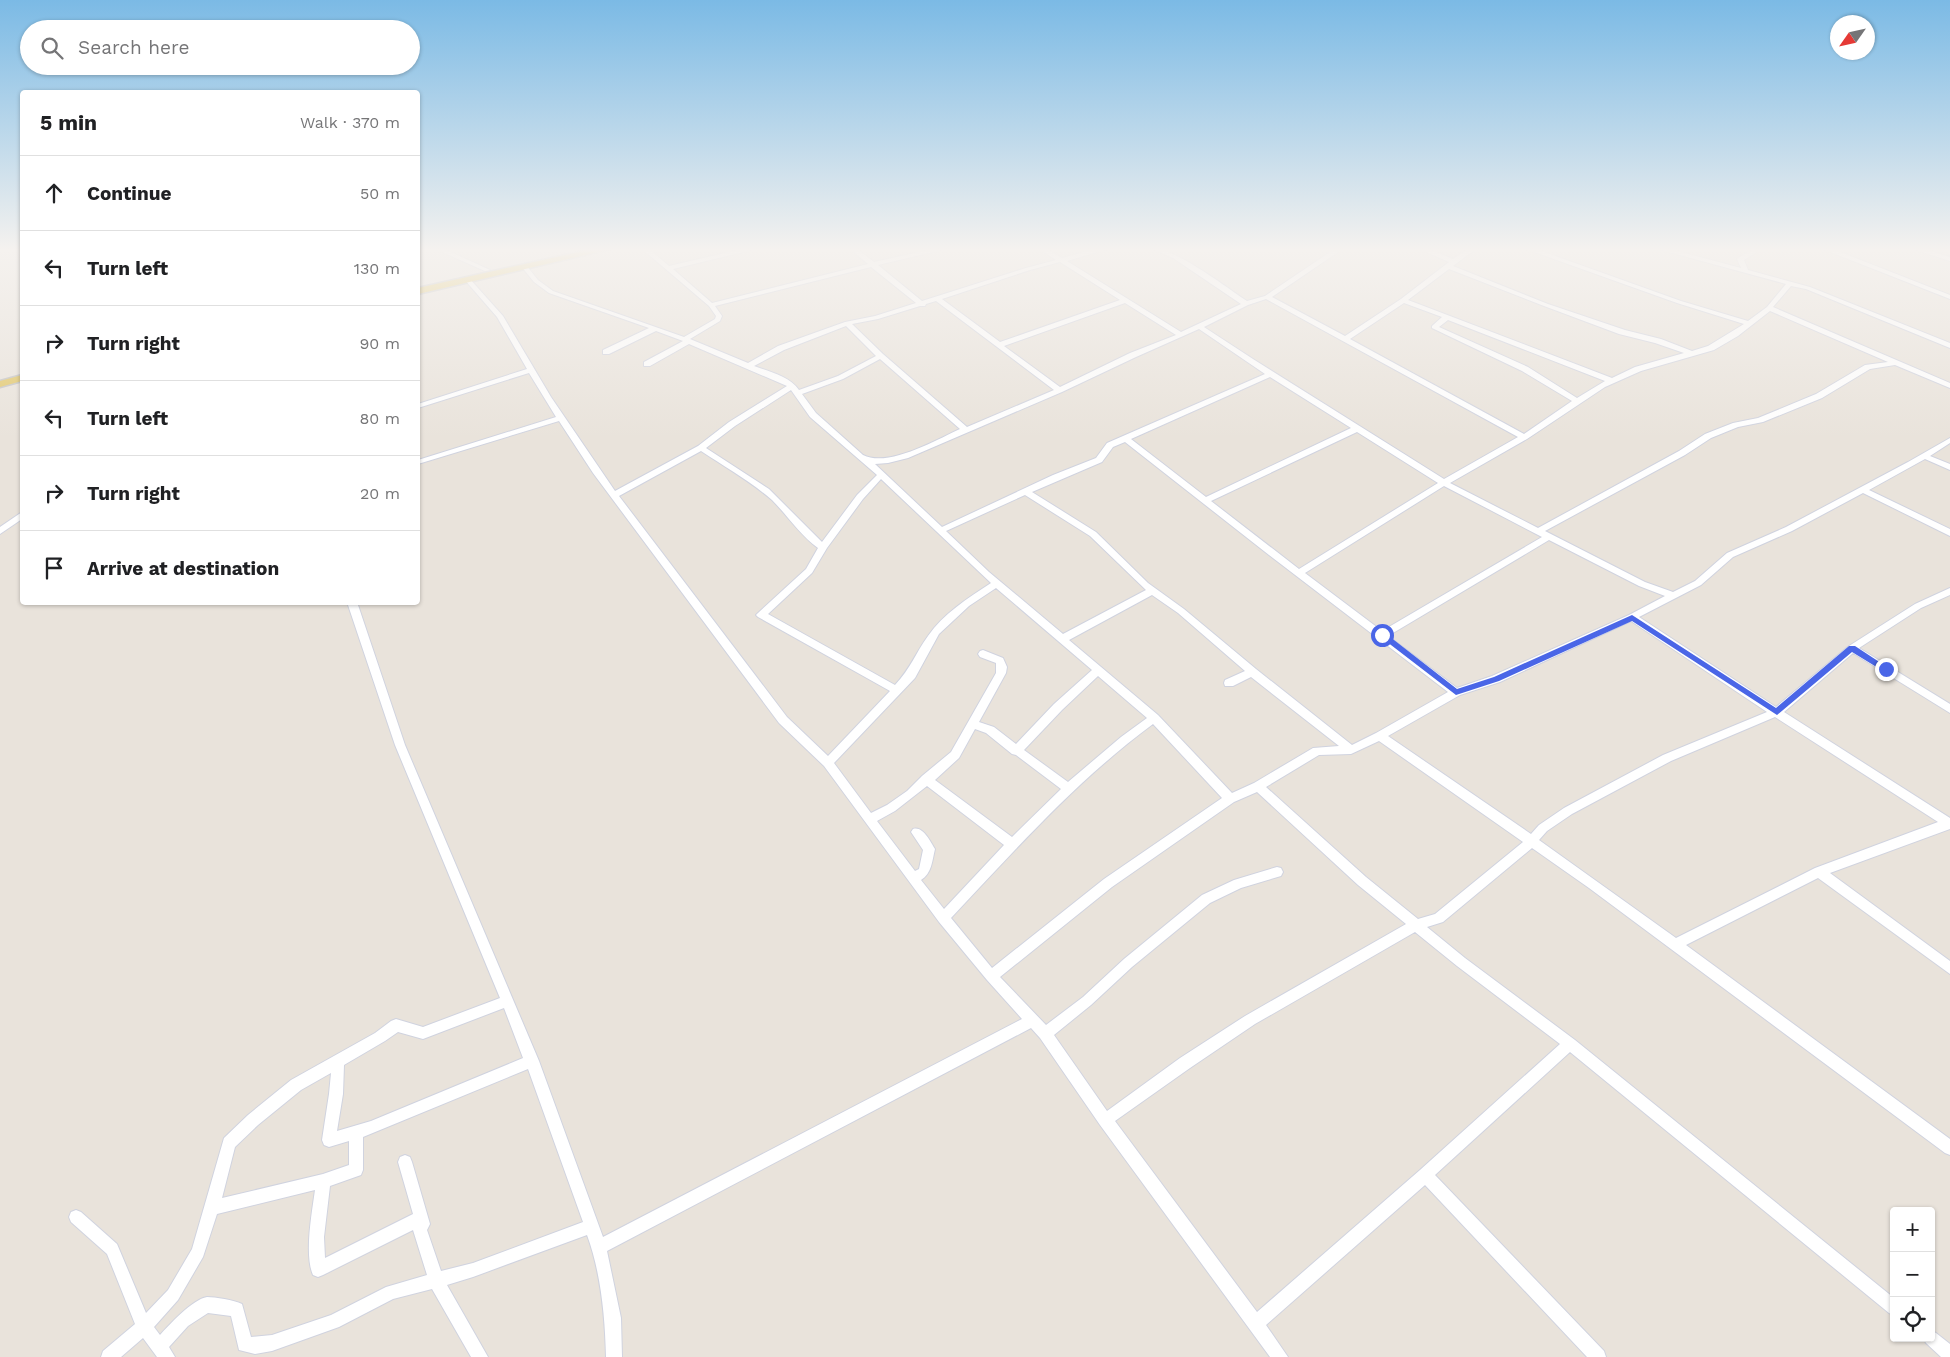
<!DOCTYPE html>
<meta charset="utf-8">
<style>
body{margin:0;font-family:"Work Sans",sans-serif;background:#f2f2f2;color:#202124}
.controls{position:absolute;right:15px;bottom:15px;display:grid;overflow:hidden;border-radius:5px;box-shadow:0 1px 4px #0004}
.controls button{width:45px;height:45px;display:grid;place-items:center;padding:0;border:0;border-bottom:1px solid #e0e0e0;background:#fff;color:#202124;font:25px sans-serif}
.compass{position:absolute;left:1830px;top:15px;width:45px;height:45px;border-radius:50%;background:#fff;box-shadow:0 1px 4px #0004;rotate:236deg}
.stop{position:absolute;width:15px;height:15px;margin:-11px;border:4px solid #4a66e7;border-radius:50%;background:#fff}
.stop.end{background:#4a66e7;border-color:#fff;box-shadow:0 1px 5px #0008}
.list{margin:0;padding:0;list-style:none}
h2{display:flex;justify-content:space-between;align-items:center;height:65px;margin:0;padding:0 20px;font-size:21px}
h2 small{font-size:16px;font-weight:400;color:#757577}
.list li{display:grid;grid-template-columns:32px 1fr auto;gap:15px;align-items:center;box-sizing:border-box;height:75px;padding:0 20px;border-top:1px solid #e0e0e0}
.list b{display:block;font-size:19px;white-space:nowrap}
.list em{font-size:16px;font-style:normal;color:#757577}
.icon{flex:none;width:28px;height:28px;fill:none;stroke:currentColor;stroke-width:2;stroke-linecap:round;stroke-linejoin:round}
.map{position:relative;flex:none;width:1950px;height:1357px;overflow:hidden}
.search{position:absolute;background:#fff;box-shadow:0 1px 4px #0004;left:20px;top:20px;width:400px;height:55px;display:flex;align-items:center;gap:12px;box-sizing:border-box;padding:0 18px;border-radius:28px;color:#757577;font-size:19px}
.panel{position:absolute;background:#fff;box-shadow:0 1px 4px #0004;left:20px;top:90px;width:400px;height:515px;border-radius:5px}
.map>svg:first-child{display:block}
.lines{fill:none;stroke-linecap:round;stroke-linejoin:round}
.minor-casing{stroke:#d0d3df;stroke-width:2}
.primary-casing{stroke:#c3c3c3;stroke-width:3}
.minor{fill:#fff;fill-rule:evenodd}
.primary{fill:#e1c667;fill-rule:evenodd}
.route{fill:#4a66e7}
</style>
<div class="map">
<svg width="1950" height="1357" viewBox="0 0 1950 1357">
<rect width="100%" height="100%" fill="#e9e3db"/>
<g class="lines">
<defs>
<g id="minor">
<polygon points="433,248 442,248 490,270 485,271"/>
<path d="M 641,248 L 648,248 L 669,266 L 746,248 L 760,248 L 673,269 L 712,303 L 868,264 L 849,248 L 856,248 L 874,262 L 937,248 L 950,248 L 878,265 L 922,301 L 1026,268 L 1056,260 L 1037,248 L 1045,248 L 1062,258 L 1099,248 L 1111,248 L 1067,261 L 1181,332 L 1241,304 L 1173,258 L 1150,248 C 1176,248 1224,286 1247,301 L 1265,296 L 1336,248 L 1344,248 L 1272,297 L 1345,336 L 1401,299 L 1449,262 L 1417,248 L 1426,248 L 1453,259 L 1469,248 L 1477,248 L 1453,266 L 1548,304 L 1625,330 L 1661,339 L 1692,351 L 1708,346 L 1744,324 L 1677,303 L 1523,248 L 1533,248 L 1681,301 L 1748,321 L 1767,307 L 1786,284 L 1654,248 L 1666,248 L 1741,268 L 1737,259 L 1738,258 L 1755,248 L 1763,248 L 1744,260 L 1748,270 L 1810,287 L 1950,343 L 1950,348 L 1806,289 L 1791,286 L 1773,307 L 1950,383 L 1950,388 L 1895,365 L 1870,369 L 1822,398 L 1763,422 L 1738,427 L 1711,438 L 1685,455 L 1545,531 L 1645,582 L 1673,592 L 1695,581 L 1727,553 L 1786,527 L 1908,462 L 1950,438 L 1950,443 L 1930,456 L 1950,464 L 1950,470 L 1925,459 L 1869,490 L 1950,529 L 1950,536 L 1863,493 L 1792,531 L 1733,557 L 1701,585 L 1639,617 L 1776,707 L 1849,646 L 1915,604 L 1950,588 L 1950,595 L 1921,608 L 1859,648 L 1950,704 L 1950,713 L 1853,653 L 1784,712 L 1950,818 L 1950,829 L 1830,873 L 1950,961 L 1950,974 L 1818,878 L 1686,945 L 1950,1139 L 1950,1155 L 1945,1153 L 1589,888 L 1532,848 L 1443,922 L 1427,927 L 1465,958 L 1575,1040 L 1894,1298 L 1894,1316 L 1889,1313 L 1570,1052 L 1435,1175 L 1604,1351 L 1606,1357 L 1587,1357 L 1425,1185 L 1266,1325 L 1288,1357 L 1270,1357 L 1100,1125 L 1040,1038 L 1031,1028 L 607,1251 L 621,1318 L 622,1357 L 606,1357 C 605,1316 601,1273 587,1235 L 473,1277 L 447,1285 L 488,1357 L 471,1357 L 432,1289 L 393,1299 L 339,1327 L 272,1351 L 255,1354 L 239,1350 L 231,1316 L 208,1313 L 188,1326 L 169,1347 L 175,1357 L 157,1357 L 143,1338 L 121,1357 L 101,1357 L 103,1351 L 135,1324 L 107,1254 L 71,1222 L 69,1217 L 71,1212 L 76,1210 L 81,1212 L 117,1244 L 146,1313 L 168,1290 L 192,1249 L 224,1138 L 248,1115 L 291,1080 L 375,1033 L 391,1021 L 396,1019 L 423,1027 L 500,998 L 395,745 L 347,602 L 357,602 L 405,745 L 539,1061 L 603,1237 L 1022,1019 L 987,980 L 939,922 L 824,766 L 779,723 L 593,473 L 559,421 L 418,464 L 418,460 L 556,417 L 529,373 L 418,408 L 418,404 L 527,369 L 497,317 L 464,279 L 467,277 L 469,278 L 503,316 L 551,397 L 615,491 L 698,446 L 729,422 L 787,386 L 689,344 L 650,366 L 644,366 L 644,362 L 683,341 L 656,331 L 609,354 L 603,354 L 603,350 L 649,328 L 549,293 L 534,282 L 521,266 L 526,265 L 538,280 L 553,291 L 684,337 L 715,319 L 716,316 L 709,306 ZM 1060,262 L 1120,300 L 1000,342 L 942,299 L 1030,270 ZM 871,267 L 916,303 L 875,316 L 845,322 L 778,346 L 748,363 L 690,339 L 720,321 L 722,316 L 715,306 ZM 1449,269 L 1544,306 L 1619,334 L 1655,343 L 1684,353 L 1635,367 L 1612,378 L 1408,300 ZM 1266,299 L 1518,437 L 1444,479 L 1253,359 L 1204,327 L 1248,305 ZM 936,301 L 1054,390 L 967,427 L 883,354 L 852,324 L 878,319 L 920,306 L 925,306 L 926,304 ZM 1125,303 L 1176,335 L 1130,353 L 1060,387 L 1004,346 ZM 1404,303 L 1442,317 L 1432,326 L 1432,328 L 1522,371 L 1572,401 L 1524,434 L 1350,339 ZM 1770,311 L 1888,362 L 1865,365 L 1816,394 L 1758,418 L 1733,423 L 1705,434 L 1679,451 L 1538,528 L 1450,483 L 1527,439 L 1605,387 L 1641,371 L 1714,350 L 1738,336 ZM 1448,320 L 1605,381 L 1577,398 L 1528,367 L 1439,327 ZM 846,326 L 876,356 L 838,376 L 799,390 C 789,376 770,372 754,366 L 784,350 ZM 1199,329 L 1265,374 L 1107,443 L 1096,458 L 1053,475 L 942,527 L 875,464 L 888,463 L 908,458 L 1062,392 L 1136,357 ZM 880,359 L 960,429 C 936,440 888,468 863,455 L 816,413 L 802,394 L 843,379 ZM 1270,377 L 1351,428 L 1206,497 L 1131,439 ZM 791,390 L 810,417 L 877,475 L 857,495 L 822,542 L 769,489 L 706,448 L 735,426 ZM 1357,432 L 1438,483 L 1299,569 L 1211,501 ZM 1125,442 L 1269,555 L 1448,692 L 1376,733 L 1352,745 L 1256,669 L 1184,609 L 1148,583 L 1096,532 L 1032,492 L 1102,462 L 1113,447 ZM 701,451 C 725,467 750,481 772,500 C 788,516 800,535 818,548 L 806,569 L 758,613 L 756,615 L 758,617 L 890,691 L 828,756 L 787,717 L 619,496 ZM 881,479 L 991,583 C 968,598 943,614 928,636 C 915,654 911,668 895,685 L 768,614 L 812,573 L 827,548 L 863,499 ZM 1444,486 L 1542,537 L 1382,631 L 1305,573 ZM 1025,495 L 1090,536 L 1146,590 L 1063,634 L 989,572 L 946,531 ZM 1549,540 L 1639,586 L 1665,596 L 1629,615 L 1492,676 L 1457,688 L 1388,636 ZM 996,588 L 1092,670 L 1054,704 L 1016,744 L 994,727 L 979,722 L 1006,673 L 1007,667 L 1003,658 L 983,650 L 980,651 L 978,654 L 980,657 L 996,663 L 996,673 L 951,752 L 922,776 L 907,791 L 887,805 L 871,813 L 834,763 L 915,678 L 939,634 L 969,606 ZM 1152,595 L 1178,613 L 1245,671 L 1225,680 L 1224,683 L 1225,686 L 1233,686 L 1251,677 L 1339,746 L 1313,748 L 1254,783 L 1232,793 L 1158,715 L 1069,640 ZM 1631,621 L 1767,712 L 1663,755 L 1564,808 L 1539,825 L 1531,834 L 1388,736 L 1460,695 L 1500,682 ZM 1098,676 L 1147,718 L 1121,737 L 1068,782 L 1024,750 L 1062,710 ZM 1775,717 L 1938,822 L 1815,868 L 1676,938 L 1539,840 L 1547,831 L 1572,814 L 1671,761 ZM 1153,724 L 1222,798 L 1104,879 L 992,968 L 951,918 C 1015,850 1077,780 1153,724 ZM 975,729 L 986,733 L 1012,754 L 1016,755 L 1061,789 L 1012,837 L 935,780 L 959,758 ZM 1379,741 L 1523,842 L 1435,914 L 1418,919 L 1366,877 L 1266,787 L 1319,755 L 1351,754 ZM 927,786 L 1004,845 L 944,909 L 921,880 C 932,873 932,861 935,849 C 930,841 923,826 913,829 L 911,832 L 923,850 L 919,869 L 915,871 L 877,821 L 895,811 ZM 1257,792 L 1358,885 L 1406,924 L 1245,1016 L 1180,1058 L 1107,1111 L 1054,1035 L 1091,1005 L 1132,967 L 1210,903 L 1241,888 L 1281,876 L 1283,872 L 1281,868 L 1277,867 L 1234,880 L 1202,895 L 1124,959 L 1083,997 L 1046,1025 L 1000,977 L 1112,887 L 1234,802 ZM 1415,932 L 1457,966 L 1560,1044 L 1420,1170 L 1257,1312 L 1115,1121 L 1190,1068 L 1255,1024 ZM 504,1008 L 523,1058 L 371,1121 L 337,1131 L 343,1094 L 344,1065 L 385,1041 L 398,1032 L 423,1039 ZM 528,1069 L 583,1222 L 473,1263 L 441,1271 L 427,1230 L 430,1224 L 412,1162 L 410,1157 L 405,1155 L 400,1157 L 398,1162 L 413,1214 L 325,1258 L 324,1237 L 330,1186 L 361,1175 L 363,1170 L 363,1137 ZM 331,1073 L 329,1094 L 322,1140 L 324,1145 L 329,1147 L 349,1141 L 349,1165 L 323,1174 L 222,1198 L 235,1147 L 258,1125 L 301,1090 ZM 315,1190 C 312,1212 304,1255 313,1275 L 318,1277 L 323,1275 L 413,1230 L 427,1275 L 386,1287 L 331,1315 L 272,1335 L 251,1337 L 242,1304 C 234,1300 215,1297 207,1297 C 193,1299 169,1325 160,1335 L 154,1327 L 178,1300 L 203,1257 L 217,1214 Z"/>
<polygon points="1820,248 1830,248 1950,295 1950,299"/>
<polygon points="1910,248 1921,248 1950,257 1950,261"/>
<polygon points="22,512 22,519 0,534 0,527"/>
<polygon points="1931,1330 1936,1333 1950,1344 1950,1357 1941,1357 1926,1343 1923,1338 1931,1338"/>
</g>
<g id="primary">
<polygon points="596,248 615,248 418,294 418,288"/>
<polygon points="22,375 22,381 0,387 0,381"/>
</g>
</defs>
<use href="#minor" class="minor-casing"/>
<use href="#primary" class="primary-casing"/>
<use href="#minor" class="minor"/>
<use href="#primary" class="primary"/>
</g>
<linearGradient id="sky" x2="0" y2="1"><stop stop-color="#7bbae5"/><stop offset="0.57" stop-color="#f5f2ef"/><stop offset="1" stop-color="#f5f2ef" stop-opacity="0"/></linearGradient>
<rect width="1950" height="438" fill="url(#sky)"/>
<polygon class="route" points="1632,615 1776,708 1849,646 1855,646 1890,669 1886,672 1883,671 1852,652 1777,715 1632,621 1499,681 1456,695 1378,635 1379,633 1385,633 1457,689 1494,677"/>
</svg>
<div class="controls">
<button>+</button>
<button>−</button>
<button><svg class="icon" aria-label="locate" viewBox="0 0 24 24"><circle cx="12" cy="12" r="6"/><path d="M12 2v4M12 18v4M2 12h4M18 12h4"/></svg></button>
</div>
<svg class="compass" viewBox="-18 -18 36 36"><path d="M0-13l5 13h-10z" fill="#e53935"/><path d="M0 13l5-13h-10z" fill="#757577"/></svg>
<div class="stop" style="left:1382px;top:635px"></div>
<div class="stop end" style="left:1886px;top:669px"></div>
<div class="search"><svg class="icon" aria-label="search" viewBox="0 0 24 24"><circle cx="10" cy="10" r="6"/><path d="M15 15l6 6"/></svg>Search here</div>
<section class="panel">
<h2>5 min<small>Walk · 370 m</small></h2>
<ul class="list">
<li><svg class="icon" aria-label="ahead" viewBox="0 0 24 24"><path d="M12 20V5M6 11l6-6 6 6"/></svg><div><b>Continue</b></div><em>50 m</em></li>
<li><svg class="icon" aria-label="left" viewBox="0 0 24 24"><path d="M17 20v-9H6M10 6l-5 5 5 5"/></svg><div><b>Turn left</b></div><em>130 m</em></li>
<li><svg class="icon" aria-label="right" viewBox="0 0 24 24"><path d="M7 20v-9h11M14 6l5 5-5 5"/></svg><div><b>Turn right</b></div><em>90 m</em></li>
<li><svg class="icon" aria-label="left" viewBox="0 0 24 24"><path d="M17 20v-9H6M10 6l-5 5 5 5"/></svg><div><b>Turn left</b></div><em>80 m</em></li>
<li><svg class="icon" aria-label="right" viewBox="0 0 24 24"><path d="M7 20v-9h11M14 6l5 5-5 5"/></svg><div><b>Turn right</b></div><em>20 m</em></li>
<li><svg class="icon" aria-label="arrive" viewBox="0 0 24 24"><path d="M6 21V4h12l-3 4 3 4H6"/></svg><div><b>Arrive at destination</b></div></li>
</ul>
</section>
</div>
